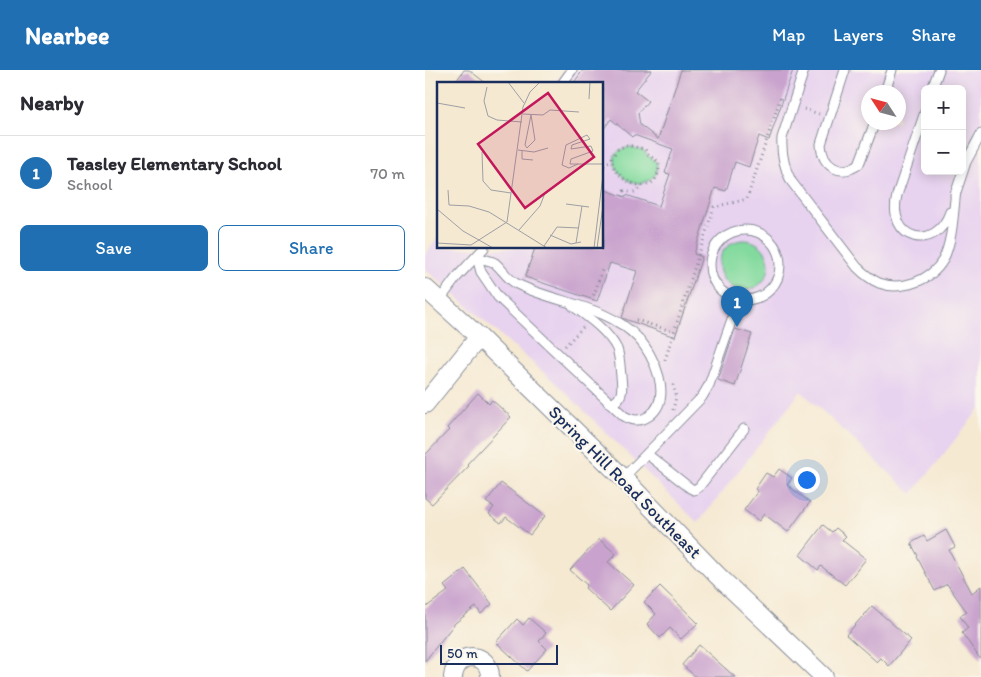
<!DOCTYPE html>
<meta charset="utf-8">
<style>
body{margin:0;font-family:Itim,sans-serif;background:#f2f2f3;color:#2b2b33}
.controls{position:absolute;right:15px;top:15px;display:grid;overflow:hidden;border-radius:8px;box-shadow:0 2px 12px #0003}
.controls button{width:45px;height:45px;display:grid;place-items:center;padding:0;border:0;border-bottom:1px solid #e1e1e2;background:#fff;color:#2b2b33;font:25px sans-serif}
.compass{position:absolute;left:436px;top:15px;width:45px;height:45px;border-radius:50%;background:#fff;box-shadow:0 2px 12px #0003;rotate:306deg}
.scale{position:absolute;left:15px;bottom:12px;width:118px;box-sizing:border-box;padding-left:5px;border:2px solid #1b2f5e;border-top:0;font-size:14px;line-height:18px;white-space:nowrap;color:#1b2f5e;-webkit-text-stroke:4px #fbf7ec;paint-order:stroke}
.you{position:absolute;left:381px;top:409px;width:18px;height:18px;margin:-12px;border:4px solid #fff;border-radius:50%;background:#1a73e8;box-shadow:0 0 0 8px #1a73e833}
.badge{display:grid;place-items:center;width:32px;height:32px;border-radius:50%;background:#1f6fb2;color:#fff;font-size:16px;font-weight:700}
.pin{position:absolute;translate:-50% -41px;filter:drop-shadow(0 1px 2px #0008)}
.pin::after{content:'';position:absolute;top:26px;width:18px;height:15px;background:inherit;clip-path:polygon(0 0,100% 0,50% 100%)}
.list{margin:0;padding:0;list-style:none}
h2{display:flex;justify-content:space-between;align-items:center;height:65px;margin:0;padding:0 20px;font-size:21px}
h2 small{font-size:16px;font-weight:400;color:#7c7c81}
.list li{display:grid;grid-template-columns:32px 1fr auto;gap:15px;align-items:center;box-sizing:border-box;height:75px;padding:0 20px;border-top:1px solid #e1e1e2}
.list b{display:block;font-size:19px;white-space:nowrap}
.list p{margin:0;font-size:16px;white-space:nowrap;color:#7c7c81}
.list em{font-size:16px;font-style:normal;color:#7c7c81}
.actions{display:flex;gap:10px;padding:15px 20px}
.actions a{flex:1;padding:11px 0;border:1px solid #1f6fb2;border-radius:8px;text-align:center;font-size:18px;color:#1f6fb2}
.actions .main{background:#1f6fb2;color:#fff}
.map{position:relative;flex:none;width:556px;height:607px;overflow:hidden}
header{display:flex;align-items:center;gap:30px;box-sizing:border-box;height:70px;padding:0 25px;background:#1f6fb2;color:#fff}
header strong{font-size:24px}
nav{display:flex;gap:28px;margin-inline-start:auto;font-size:18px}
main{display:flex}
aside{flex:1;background:#fff}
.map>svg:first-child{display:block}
.built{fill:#e7d2ef;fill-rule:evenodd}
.green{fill:#83da9e;stroke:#4f847e}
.building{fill:#c9a3cd}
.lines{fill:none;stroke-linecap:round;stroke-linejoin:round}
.service-casing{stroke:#888c98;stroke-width:11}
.minor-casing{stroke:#888c98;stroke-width:20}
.path{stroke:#888c98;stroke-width:3;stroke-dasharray:1 4;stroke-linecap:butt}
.service{stroke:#fff;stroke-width:9}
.minor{stroke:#fff;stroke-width:18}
.labels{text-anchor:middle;stroke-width:4.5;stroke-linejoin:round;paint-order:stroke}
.street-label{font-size:18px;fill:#1b2f5e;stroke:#fbf7ec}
.inset-road{fill:none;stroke:#9e9fa4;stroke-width:1}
.view{fill:#c2185b;fill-opacity:0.15;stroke:#c2185b;stroke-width:2.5}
.inset-edge{fill:none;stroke:#1b2f5e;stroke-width:2.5}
</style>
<header>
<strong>Nearbee</strong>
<nav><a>Map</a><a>Layers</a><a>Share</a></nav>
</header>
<main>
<aside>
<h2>Nearby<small></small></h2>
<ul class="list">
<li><span class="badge">1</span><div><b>Teasley Elementary School</b><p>School</p></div><em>70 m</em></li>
</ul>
<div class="actions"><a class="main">Save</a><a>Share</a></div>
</aside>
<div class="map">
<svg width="556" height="607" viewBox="0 0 556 607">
<rect width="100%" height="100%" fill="#fbf7ec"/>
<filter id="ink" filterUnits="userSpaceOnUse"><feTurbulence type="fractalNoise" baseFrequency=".02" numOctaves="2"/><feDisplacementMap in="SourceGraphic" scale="10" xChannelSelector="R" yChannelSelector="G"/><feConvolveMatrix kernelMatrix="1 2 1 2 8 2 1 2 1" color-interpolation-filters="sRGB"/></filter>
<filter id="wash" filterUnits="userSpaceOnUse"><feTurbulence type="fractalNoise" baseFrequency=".0096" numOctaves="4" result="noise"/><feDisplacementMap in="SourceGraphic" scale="20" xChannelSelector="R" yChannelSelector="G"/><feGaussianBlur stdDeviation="1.12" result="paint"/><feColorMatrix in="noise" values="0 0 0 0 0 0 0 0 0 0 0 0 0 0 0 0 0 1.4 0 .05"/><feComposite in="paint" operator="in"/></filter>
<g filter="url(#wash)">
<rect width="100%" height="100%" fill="#f5e9d2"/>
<path class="built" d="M 140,0 L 556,0 L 556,337 L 487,424 L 376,321 L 273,453 L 134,316 L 0,199 L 0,185 L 14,166 L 14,178 L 178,178 L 178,14 L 129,14 ZM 500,19 L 537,19 L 537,101 L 500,101 ZM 443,22 L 473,22 L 473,52 L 443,52 Z"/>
<g class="green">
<path d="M 205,77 L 218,80 L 223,86 L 228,89 L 232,93 L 231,104 C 215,125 186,106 190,85 L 195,80 Z"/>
<circle cx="319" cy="195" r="25"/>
</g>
<g id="blocks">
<g class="building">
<polygon points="39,0 44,0 62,14 29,14"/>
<polygon points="158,0 227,0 210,21 223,31 213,43 215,55 233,69 256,0 368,0 344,70 334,66 324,97 310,92 301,121 290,118 269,184 277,187 250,267 197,248 212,201 185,193 172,231 100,207 110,178 178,178 178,119 200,127 201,125 234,136 245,104 240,103 248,79 209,65 207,67 186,49 178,60 178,14 148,14"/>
<polygon points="310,259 327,264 310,316 293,310"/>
<polygon points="53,323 64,334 67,330 86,347 42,394 44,396 7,434 0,428 0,385 24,360 22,358"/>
<polygon points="354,399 367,408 362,415 385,432 363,462 339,444 334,451 319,440 333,421 330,419 341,403 348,407"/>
<polygon points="76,413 120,446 105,465 81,447 76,453 64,444 69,437 61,432"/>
<polygon points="398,455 407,462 411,458 421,466 417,470 441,489 420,515 396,496 393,500 375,485"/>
<polygon points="521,460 530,477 524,480 547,523 556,516 556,590 537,563 543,558 535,546 542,542 522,514 510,521 492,487 493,486 486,473 499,466 502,471"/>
<polygon points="174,469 191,484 183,492 209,515 185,541 160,518 162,515 145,500"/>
<polygon points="40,499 67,534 56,544 51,537 30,553 0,591 0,538 23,521 19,516"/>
<polygon points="235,516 273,553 256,569 245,558 235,568 222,554 231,544 219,532"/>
<polygon points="447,536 486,570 464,596 456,588 452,592 421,565"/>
<polygon points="104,548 121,563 114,571 122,579 102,601 71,572 92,549 98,555"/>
<polygon points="274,575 310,607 271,607 257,595"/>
</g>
</g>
</g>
<g filter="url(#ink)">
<use href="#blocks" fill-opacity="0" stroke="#888c98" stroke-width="1"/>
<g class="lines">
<defs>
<g id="service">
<path d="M 379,0 L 357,68 C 356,84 359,97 366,111 L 432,197 C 438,203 445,209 454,213 C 476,221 506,211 518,190 C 528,170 528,143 531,121"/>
<path d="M 420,0 L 396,74 C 397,96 415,108 434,94 L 450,52"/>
<polyline points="137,14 147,0"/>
<polyline points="507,19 514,0"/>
<polyline points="460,22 467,0"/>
<path d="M 500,42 L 472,125 C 461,171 511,183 525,142"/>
<polyline points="530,125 541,92 556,64"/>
<circle cx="320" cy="195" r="35"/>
<path d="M 52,187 C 57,189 65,190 70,193 C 78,200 82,209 92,214 C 129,233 182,235 213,268 C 229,285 249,328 224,346 C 215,352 207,351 199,346 L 73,227 L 56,202 Z"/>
<polyline points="14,231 31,208 59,178"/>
<path d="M 148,236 C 163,247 184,262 192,279 C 195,287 195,298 196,306 C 197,317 199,327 188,333 L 183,332"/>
<polyline points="222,384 265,418 269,420 274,417 319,359"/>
<polyline points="198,408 277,327 284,315 314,229"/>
</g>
<g id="minor">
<polyline points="0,218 54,267 198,408 292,505 399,607"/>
<polyline points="0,334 54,267"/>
<path d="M 28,607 C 31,580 65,581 65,607"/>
</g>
</defs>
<use href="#service" class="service-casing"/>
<use href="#minor" class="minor-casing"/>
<g class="path">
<polyline points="379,39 394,44"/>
<path d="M 201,75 L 219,79 C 221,80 222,83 224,85 C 226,88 230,88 233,92 C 235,95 234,99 233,103 C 226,129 186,109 187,88 L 192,80 Z"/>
<polyline points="178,93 187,91"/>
<path d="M 197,126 L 199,121 C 208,123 212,123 217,115"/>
<polyline points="167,230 177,200"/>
<polyline points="211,250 249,262"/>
<polyline points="140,276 158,257"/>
<polyline points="240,290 289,137 322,129 356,27"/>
<polyline points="248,340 251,327 248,314"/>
</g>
<use href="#service" class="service"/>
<use href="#minor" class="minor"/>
</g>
</g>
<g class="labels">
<g class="street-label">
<text transform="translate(200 412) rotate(45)" y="6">Spring Hill Road Southeast</text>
</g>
</g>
<g transform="translate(12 12)">
<rect width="166" height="166" fill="#f5e9d2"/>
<path class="inset-road" d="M 71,0 L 87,21M 50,5 L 47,19 L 51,34 L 60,38 L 85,40M 152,17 L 153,0M 0,21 L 28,26M 86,32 L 106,33 L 113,28 L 142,30M 94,33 L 98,58 L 90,66 L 88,63 ZM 81,68 L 97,70 L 111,66M 85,69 L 85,77 L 96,78M 45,70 L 46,99 L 54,108 L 74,111M 141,82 L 132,86 L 125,83 L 129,63 L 150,53 L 153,57 L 135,63 L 134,67 L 154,64 L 156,69 L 134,77 L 133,82 L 167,82M 11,108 L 12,123 L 32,124 L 52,130 L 110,166M 129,122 L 152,125M 0,127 L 26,149 L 56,166M 82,148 L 103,124 L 108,111M 113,153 L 134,162 L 144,160M 0,161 L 34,163 L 70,140 L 86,25 L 93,10 L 103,0M 139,161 L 145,124M 107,164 L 120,145 L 142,146M 157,166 L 167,85M 160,166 L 167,117"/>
<path class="view" d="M 111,11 L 157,75 L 88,126 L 41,62 Z"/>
<rect width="166" height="166" class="inset-edge"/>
</g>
</svg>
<div class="controls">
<button>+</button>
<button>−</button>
</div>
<svg class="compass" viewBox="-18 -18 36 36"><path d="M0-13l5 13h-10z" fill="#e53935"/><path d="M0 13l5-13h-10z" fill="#7c7c81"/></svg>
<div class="scale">50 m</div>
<div class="you"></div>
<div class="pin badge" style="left:312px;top:257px">1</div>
</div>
</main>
